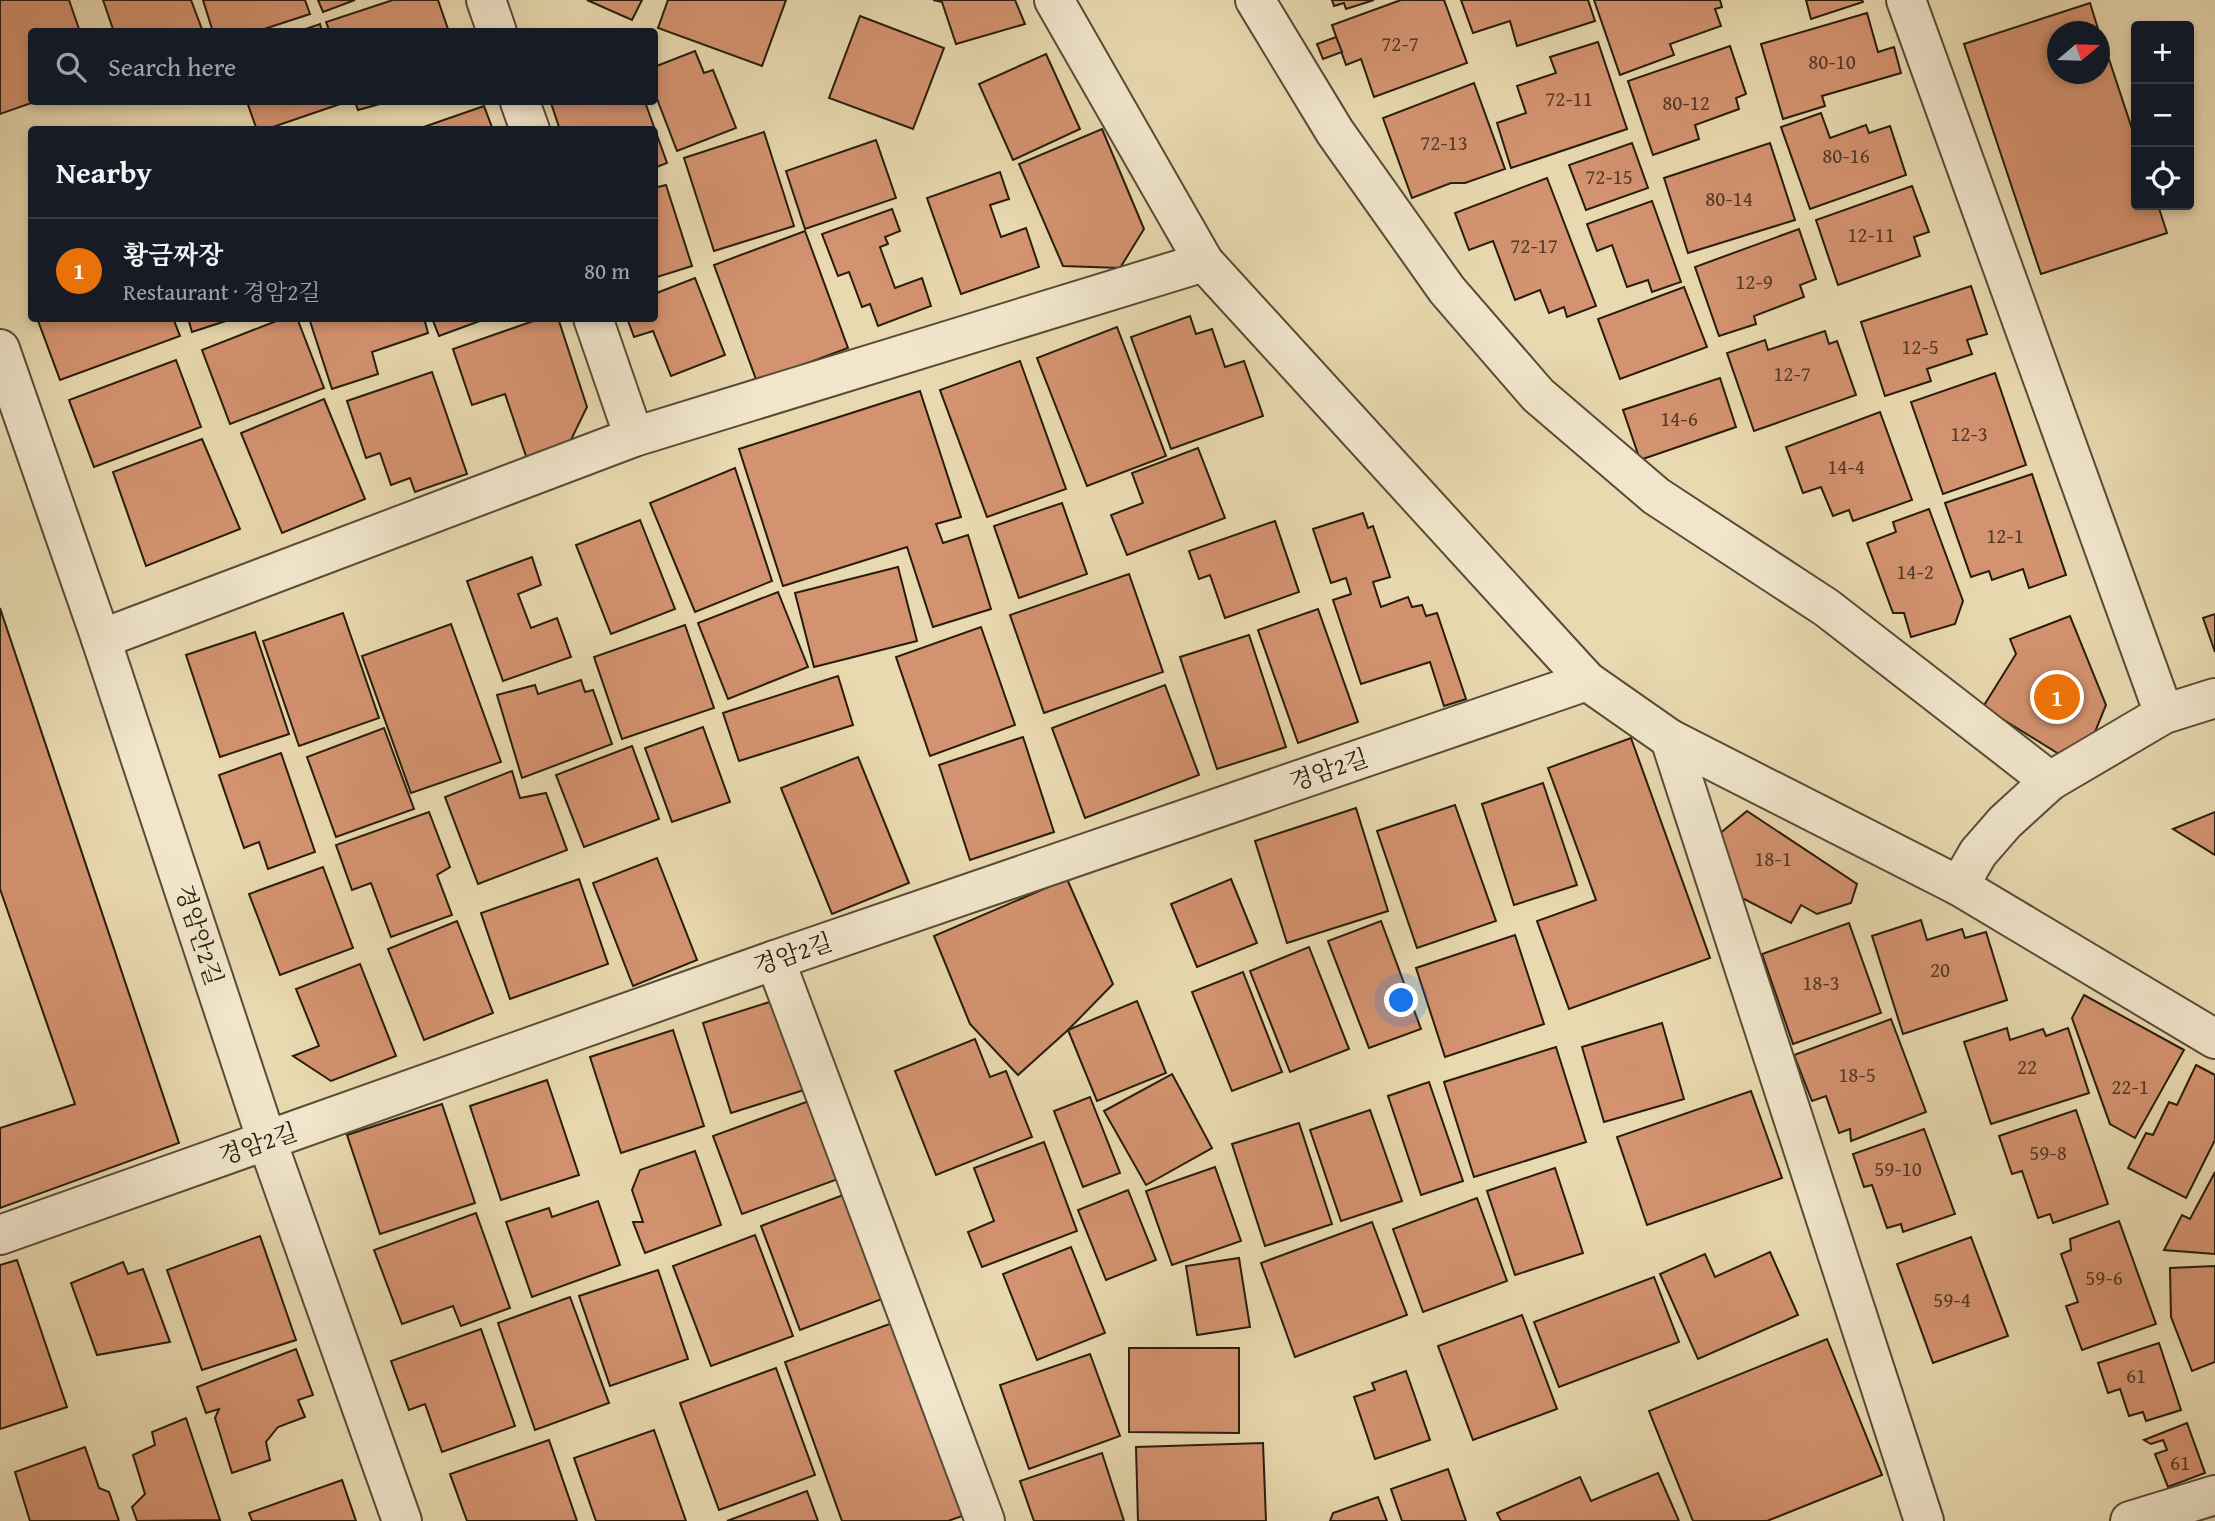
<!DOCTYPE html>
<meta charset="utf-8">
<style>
body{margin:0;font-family:"Gentium Book Plus","Noto Serif KR",serif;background:#242831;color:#f1f3f6}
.controls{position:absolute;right:21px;top:21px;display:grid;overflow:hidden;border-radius:7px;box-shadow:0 4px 10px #0003}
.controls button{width:63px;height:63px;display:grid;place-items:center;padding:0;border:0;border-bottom:2px solid #363941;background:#171b24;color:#f1f3f6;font:35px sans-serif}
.compass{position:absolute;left:2047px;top:21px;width:63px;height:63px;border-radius:50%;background:#171b24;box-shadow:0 4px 10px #0003;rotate:71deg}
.you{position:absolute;left:1402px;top:1001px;width:24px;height:24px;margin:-18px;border:5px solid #fff;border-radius:50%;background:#1a73e8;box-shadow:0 0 0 10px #1a73e833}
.badge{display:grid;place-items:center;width:46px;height:46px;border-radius:50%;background:#c59692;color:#fff;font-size:23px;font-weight:700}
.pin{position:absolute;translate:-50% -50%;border:4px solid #fff;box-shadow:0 2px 7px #0006}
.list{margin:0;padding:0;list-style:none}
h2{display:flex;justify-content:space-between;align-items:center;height:91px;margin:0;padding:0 28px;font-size:30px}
h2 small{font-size:23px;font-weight:400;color:#9ea1a6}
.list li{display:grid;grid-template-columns:46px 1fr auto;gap:21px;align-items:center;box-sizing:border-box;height:105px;padding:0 28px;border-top:2px solid #363941}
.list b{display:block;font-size:26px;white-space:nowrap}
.list p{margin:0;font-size:23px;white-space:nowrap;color:#9ea1a6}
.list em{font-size:23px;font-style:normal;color:#9ea1a6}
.icon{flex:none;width:38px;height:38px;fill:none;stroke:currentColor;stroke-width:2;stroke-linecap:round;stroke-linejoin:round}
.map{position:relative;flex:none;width:2215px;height:1521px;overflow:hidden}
.search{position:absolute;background:#171b24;box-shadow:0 4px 10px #0003;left:28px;top:28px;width:630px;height:77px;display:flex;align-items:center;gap:18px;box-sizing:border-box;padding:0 24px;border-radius:7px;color:#9ea1a6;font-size:26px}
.panel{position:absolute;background:#171b24;box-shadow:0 4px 10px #0003;left:28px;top:126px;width:630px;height:196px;border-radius:7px}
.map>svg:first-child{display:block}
.building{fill:#d49370;stroke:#271c0d;stroke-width:2}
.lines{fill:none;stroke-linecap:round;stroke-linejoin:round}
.minor-casing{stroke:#584b36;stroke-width:42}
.minor{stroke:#f1e6cc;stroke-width:38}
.labels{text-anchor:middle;stroke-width:7;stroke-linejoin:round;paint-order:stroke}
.number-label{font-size:21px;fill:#523a26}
.street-label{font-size:24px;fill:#271c0d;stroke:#f1e6cc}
</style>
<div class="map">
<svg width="2215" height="1521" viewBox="0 0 2215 1521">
<rect width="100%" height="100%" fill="#e9d9b0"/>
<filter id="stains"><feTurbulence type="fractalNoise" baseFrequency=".00286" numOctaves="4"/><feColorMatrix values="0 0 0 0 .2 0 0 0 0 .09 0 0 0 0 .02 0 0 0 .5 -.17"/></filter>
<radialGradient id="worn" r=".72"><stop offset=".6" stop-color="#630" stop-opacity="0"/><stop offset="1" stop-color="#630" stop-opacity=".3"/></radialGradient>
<g class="building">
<polygon points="0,0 69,0 80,32 32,32 32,102 34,102 0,114"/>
<polygon points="103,0 191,0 203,32 114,32"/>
<polygon points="203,0 305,0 310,14 255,32 213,32"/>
<polygon points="318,0 355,0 323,12"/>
<polygon points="393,0 438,0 449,32 330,32 326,22"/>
<polygon points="587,0 642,0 632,20"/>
<polygon points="668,0 786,0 762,66 658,28"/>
<polygon points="933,0 1015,0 1025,24 956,44 942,2"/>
<polygon points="1332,0 1374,0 1346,9 1344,3 1334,6"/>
<polygon points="1401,0 1444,0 1467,63 1374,97 1361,59 1346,65 1332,25"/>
<polygon points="1461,0 1588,0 1595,21 1517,46 1510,21 1473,33"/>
<polygon points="1594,0 1720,0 1722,7 1715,9 1721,26 1670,44 1674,55 1620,75"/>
<polygon points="1806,0 1862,0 1863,2 1811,19"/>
<polygon points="2090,3 2099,32 2058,32 2058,74 2100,74 2100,32 2136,141 2136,205 2158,205 2167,233 2041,274 1964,44"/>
<polygon points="1867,13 1878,52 1894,47 1901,73 1822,96 1825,106 1783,119 1761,44"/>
<polygon points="860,16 944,48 913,129 829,98"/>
<polygon points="320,24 322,32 297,32"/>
<polygon points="1336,37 1342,52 1323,59 1317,44"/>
<polygon points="1598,42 1627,129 1511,168 1497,123 1526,113 1517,86 1556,73 1550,57"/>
<polygon points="1730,46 1746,94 1736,98 1739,109 1695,125 1699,139 1653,155 1628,81"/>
<polygon points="695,51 704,73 713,70 736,128 677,151 654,91 654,67"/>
<polygon points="1046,54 1080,129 1013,160 979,84"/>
<polygon points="1474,83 1505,169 1465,183 1451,183 1412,198 1383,118"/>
<polygon points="247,102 346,102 264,130 257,130"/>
<polygon points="355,102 387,102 358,110"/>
<polygon points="555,102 645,102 667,163 654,168 654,130 560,130 551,103"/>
<polygon points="484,106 493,130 415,130"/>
<polygon points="1821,113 1830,138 1866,125 1869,133 1890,126 1906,175 1810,209 1781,127"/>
<polygon points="1102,129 1144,229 1120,268 1063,266 1019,164"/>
<polygon points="764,132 794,226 714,251 684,158"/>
<polygon points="876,140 896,198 805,229 786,171"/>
<polygon points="1632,143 1648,188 1586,210 1569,165"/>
<polygon points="1770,143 1795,220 1688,253 1664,178"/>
<polygon points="1000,172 1009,199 990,205 1001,237 1026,228 1039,267 961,294 927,198"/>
<polygon points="1547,178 1596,306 1567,317 1564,307 1549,313 1540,290 1515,300 1493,241 1469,250 1455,213"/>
<polygon points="666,185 692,266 654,278 654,188"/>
<polygon points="1912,186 1929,232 1914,237 1920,256 1838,285 1816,220"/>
<polygon points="1652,201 1681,282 1652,292 1648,280 1627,287 1612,245 1597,251 1587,224"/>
<polygon points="892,209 900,231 885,237 888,244 880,247 895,288 922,278 931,306 878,326 870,304 862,307 849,272 838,276 822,234"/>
<polygon points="1799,229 1816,279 1800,285 1804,297 1754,316 1756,324 1719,336 1695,267"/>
<polygon points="805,231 848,348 757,382 714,265"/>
<polygon points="695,278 725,355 671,376 653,331 634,337 627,318 654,318 654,294"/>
<polygon points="1971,286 1987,334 1967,340 1972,354 1927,369 1931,381 1885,396 1861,322"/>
<polygon points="1684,287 1707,347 1620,379 1598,319"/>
<polygon points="1190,316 1196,334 1212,329 1225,367 1244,361 1263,416 1171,449 1131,337"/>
<polygon points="37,318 173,318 180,336 60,380"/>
<polygon points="188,318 235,318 192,332"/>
<polygon points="284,318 297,318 324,388 230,424 202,350"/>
<polygon points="309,318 424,318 428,333 372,352 378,374 332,389"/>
<polygon points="432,318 488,318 439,336"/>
<polygon points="542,318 558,318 587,407 566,450 528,462 505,394 472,405 453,349"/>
<polygon points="1117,327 1166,456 1087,486 1037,358"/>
<polygon points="1825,331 1829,344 1837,341 1856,395 1754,431 1727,353 1765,340 1768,350"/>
<polygon points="176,360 201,427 94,467 69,400"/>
<polygon points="1020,361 1066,489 987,517 940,390"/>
<polygon points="432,372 467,474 415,492 410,478 391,485 380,453 366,458 347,401"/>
<polygon points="1995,373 2026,465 1943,494 1911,402"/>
<polygon points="1720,378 1736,427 1640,460 1623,410"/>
<polygon points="920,391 961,517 936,524 943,543 968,535 991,609 933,627 907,547 783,586 739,449"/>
<polygon points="324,399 365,499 282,533 241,433"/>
<polygon points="1880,412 1912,500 1853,521 1849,510 1833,516 1821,487 1803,493 1786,447"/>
<polygon points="202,439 240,529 146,566 113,472"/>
<polygon points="1198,448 1225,518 1127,555 1111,515 1143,503 1132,473"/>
<polygon points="735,468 772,581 695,612 650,503"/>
<polygon points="2032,474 2066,575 2029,588 2023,569 1992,580 1989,571 1971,577 1945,503"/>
<polygon points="1062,503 1087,574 1019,598 994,526"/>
<polygon points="1929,509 1963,601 1955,624 1911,637 1904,613 1893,613 1867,543 1896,532 1893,522"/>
<polygon points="1363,513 1368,528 1373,526 1390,577 1373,582 1381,607 1408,597 1412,607 1422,605 1426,616 1437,613 1466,699 1444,706 1430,662 1361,684 1333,600 1351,594 1346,578 1331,583 1313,529"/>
<polygon points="640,520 675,609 611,634 576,545"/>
<polygon points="1275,521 1299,592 1225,618 1210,575 1199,579 1189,551"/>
<polygon points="532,557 541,585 518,594 531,628 557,618 571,657 503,681 467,581"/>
<polygon points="898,567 917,641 814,667 795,593"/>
<polygon points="1129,574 1163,672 1044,713 1010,615"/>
<polygon points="778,592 808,667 728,699 698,623"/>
<polygon points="0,608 179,1143 0,1208 0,1128 75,1104 0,889"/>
<polygon points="1318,609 1358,722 1298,743 1258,630"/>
<polygon points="343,613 379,718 299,746 263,641"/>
<polygon points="2215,614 2215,652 2203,618"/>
<polygon points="2070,616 2106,705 2086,754 2067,759 1983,707 2016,654 2010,639"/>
<polygon points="451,624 501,762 411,793 362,656"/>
<polygon points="685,625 714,708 622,739 594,657"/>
<polygon points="981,627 1015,725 930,756 896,657"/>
<polygon points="255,632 289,734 220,757 186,655"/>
<polygon points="1249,635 1286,747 1217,769 1180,657"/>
<polygon points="838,676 853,725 739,761 723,713"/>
<polygon points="581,680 585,692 593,690 612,744 522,778 497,695 535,685 538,694"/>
<polygon points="1165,685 1199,775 1085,818 1052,728"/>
<polygon points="703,727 730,802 672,822 645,748"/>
<polygon points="384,728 414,809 336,837 307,757"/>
<polygon points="1023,737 1054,832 970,860 939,765"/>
<polygon points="1631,738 1710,958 1569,1009 1537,921 1596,900 1548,768"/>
<polygon points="632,746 659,819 584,847 556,775"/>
<polygon points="281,753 315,852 268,869 259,842 244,848 219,775"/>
<polygon points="858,757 909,883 832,914 781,788"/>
<polygon points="512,771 520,798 546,793 567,850 478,884 445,797"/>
<polygon points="1543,783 1577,885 1514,905 1482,804"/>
<polygon points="1455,805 1496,921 1417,948 1377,831"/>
<polygon points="1356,808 1388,911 1287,943 1255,841"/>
<polygon points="1747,811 1857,884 1851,903 1817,914 1801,905 1791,923 1740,897 1718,835"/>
<polygon points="429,812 450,867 437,875 452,915 391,937 371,883 352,890 336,845"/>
<polygon points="2215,812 2215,855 2173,829"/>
<polygon points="657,858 697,960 633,986 593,883"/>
<polygon points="323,867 353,948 280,975 249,894"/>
<polygon points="579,879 608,964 510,999 481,913"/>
<polygon points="1067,879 1113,984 1068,1030 1018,1075 970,1024 934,936"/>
<polygon points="1231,879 1257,943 1197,967 1171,904"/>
<polygon points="1921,920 1927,940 1962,929 1965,938 1986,932 2007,1000 1903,1034 1872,936"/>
<polygon points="457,921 493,1013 424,1040 388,949"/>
<polygon points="1381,921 1421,1029 1369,1048 1328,941"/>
<polygon points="1849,923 1881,1013 1793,1044 1762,954"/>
<polygon points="1515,935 1544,1024 1445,1057 1416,968"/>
<polygon points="1309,947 1349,1049 1290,1072 1250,971"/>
<polygon points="360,964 396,1056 331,1081 293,1056 319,1046 296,989"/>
<polygon points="1243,972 1282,1072 1232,1091 1192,992"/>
<polygon points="2084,995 2184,1050 2135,1138 2110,1124 2072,1018"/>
<polygon points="776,1000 804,1090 731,1113 703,1023"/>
<polygon points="1137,1001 1166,1073 1097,1101 1068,1030"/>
<polygon points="1891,1019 1926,1112 1851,1141 1850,1129 1839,1133 1826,1096 1812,1101 1794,1055"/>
<polygon points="1662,1023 1684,1099 1604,1122 1582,1047"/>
<polygon points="2007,1028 2010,1040 2043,1029 2046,1036 2068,1028 2089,1093 1991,1124 1964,1042"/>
<polygon points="673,1030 704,1126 621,1153 590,1057"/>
<polygon points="975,1039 990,1077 1006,1071 1032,1137 936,1175 895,1071"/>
<polygon points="1556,1047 1586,1142 1474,1177 1444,1082"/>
<polygon points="2196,1065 2215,1075 2215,1140 2186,1198 2128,1168 2146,1133 2153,1135 2169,1102 2177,1105"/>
<polygon points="1172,1074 1212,1148 1146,1185 1104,1111"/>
<polygon points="547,1080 579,1175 501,1200 470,1106"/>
<polygon points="1429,1082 1463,1181 1421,1195 1388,1096"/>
<polygon points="1751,1091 1782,1178 1647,1225 1617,1137"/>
<polygon points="820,1097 849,1175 742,1214 713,1136"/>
<polygon points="1090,1097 1120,1173 1083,1187 1054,1111"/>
<polygon points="442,1104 475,1203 380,1234 347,1135"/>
<polygon points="1370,1110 1402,1201 1341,1221 1310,1130"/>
<polygon points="2076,1110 2108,1204 2053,1223 2050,1214 2038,1218 2022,1171 2012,1174 1999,1136"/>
<polygon points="1299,1123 1332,1224 1265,1246 1232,1144"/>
<polygon points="1924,1129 1955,1214 1903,1232 1901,1224 1887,1228 1872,1185 1864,1187 1853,1154"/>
<polygon points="1044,1142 1077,1231 982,1267 968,1232 994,1221 974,1168"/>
<polygon points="695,1151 721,1225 645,1253 633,1222 643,1222 632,1190 640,1170"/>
<polygon points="1215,1167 1241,1241 1172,1265 1146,1191"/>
<polygon points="1555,1168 1583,1253 1515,1275 1487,1191"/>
<polygon points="2215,1172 2215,1254 2164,1250 2182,1215 2190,1219"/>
<polygon points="1128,1190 1156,1260 1106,1280 1078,1210"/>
<polygon points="851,1192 890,1296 800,1330 761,1226"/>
<polygon points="1477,1198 1507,1281 1423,1312 1393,1229"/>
<polygon points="598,1201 620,1265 532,1297 506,1222 549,1208 552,1217"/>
<polygon points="476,1213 510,1308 461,1326 453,1306 402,1324 374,1250"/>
<polygon points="2119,1221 2156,1324 2082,1350 2066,1306 2078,1302 2061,1254 2071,1250 2070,1239"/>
<polygon points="1372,1222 1407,1315 1295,1357 1261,1263"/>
<polygon points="755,1235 793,1336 711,1366 673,1266"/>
<polygon points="260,1236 296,1340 202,1370 167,1270"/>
<polygon points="1971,1237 2008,1336 1933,1363 1897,1264"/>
<polygon points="1071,1247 1105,1333 1037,1360 1003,1274"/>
<polygon points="1770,1252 1798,1315 1698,1359 1660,1274 1705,1254 1715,1277"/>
<polygon points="1239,1258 1250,1327 1197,1335 1186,1266"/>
<polygon points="17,1260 67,1407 0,1429 0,1265"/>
<polygon points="123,1262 128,1274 143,1269 170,1342 97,1355 71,1283"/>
<polygon points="2215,1266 2215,1362 2192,1371 2171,1317 2170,1268"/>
<polygon points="658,1270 688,1359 610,1386 579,1296"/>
<polygon points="1654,1277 1679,1342 1559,1387 1534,1322"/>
<polygon points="570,1297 609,1403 535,1430 498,1323"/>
<polygon points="1522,1315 1557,1409 1473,1440 1438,1346"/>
<polygon points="895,1322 965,1515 948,1521 842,1521 785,1362"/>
<polygon points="481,1329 515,1426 442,1452 425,1404 409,1410 391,1361"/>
<polygon points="1827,1339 1882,1475 1767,1521 1693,1521 1649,1411"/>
<polygon points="2159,1343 2181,1410 2146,1421 2143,1412 2129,1416 2120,1389 2108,1393 2098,1363"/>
<polygon points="1129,1348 1239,1348 1239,1433 1129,1432"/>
<polygon points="296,1349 313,1395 298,1400 305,1417 278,1427 266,1442 270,1460 232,1473 215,1418 219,1409 206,1413 197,1387"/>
<polygon points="1090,1354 1120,1436 1029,1469 1000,1385"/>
<polygon points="776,1368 815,1475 719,1510 680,1403"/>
<polygon points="1406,1371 1430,1440 1375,1459 1354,1397 1375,1390 1372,1383"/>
<polygon points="186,1418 220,1520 137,1521 132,1507 145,1494 133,1455 155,1445 152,1432"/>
<polygon points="2187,1423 2205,1473 2168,1487 2155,1454 2167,1450 2163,1440 2151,1444 2144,1440"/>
<polygon points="654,1430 686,1521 596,1521 574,1458"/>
<polygon points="549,1440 577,1521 467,1521 450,1474"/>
<polygon points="1263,1443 1266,1521 1138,1521 1136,1447"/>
<polygon points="85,1447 99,1488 109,1492 119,1521 30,1521 15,1472"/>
<polygon points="1102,1453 1124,1521 1034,1521 1020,1481"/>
<polygon points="1448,1469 1466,1521 1402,1521 1391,1489"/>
<polygon points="1658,1473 1679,1521 1501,1521 1497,1513 1580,1477 1591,1501"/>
<polygon points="342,1480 356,1521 252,1521 249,1513"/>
<polygon points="807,1491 818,1521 727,1521"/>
<polygon points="1378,1497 1387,1521 1330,1521 1333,1513"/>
</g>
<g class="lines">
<defs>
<g id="minor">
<polyline points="486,0 497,32"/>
<polyline points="1054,0 1204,262 1587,681 1670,739 1959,886 2215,1039"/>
<polyline points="1255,0 1335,132 1447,290 1538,395 1656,496 1827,608 2050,781"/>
<polyline points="1906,0 2164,714"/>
<polyline points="520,102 530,130"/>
<polyline points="593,318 634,437"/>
<polyline points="0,349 101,639 267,1141 402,1521"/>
<polyline points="101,639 634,437 1204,262"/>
<polyline points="1670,739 1924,1521"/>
<polyline points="1959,886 1978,853 2005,822 2050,781 2164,714 2215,698"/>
<polyline points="775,960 985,1521"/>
<polyline points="0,1235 775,960 1587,681"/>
<polyline points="2130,1521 2215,1495"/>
</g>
</defs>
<use href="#minor" class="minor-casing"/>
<use href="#minor" class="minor"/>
</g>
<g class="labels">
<g class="number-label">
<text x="1400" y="51">72-7</text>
<text x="1832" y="69">80-10</text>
<text x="1569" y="106">72-11</text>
<text x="1686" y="110">80-12</text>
<text x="1444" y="150">72-13</text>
<text x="1846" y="163">80-16</text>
<text x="1609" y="184">72-15</text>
<text x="1729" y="206">80-14</text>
<text x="1871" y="242">12-11</text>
<text x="1534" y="253">72-17</text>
<text x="1754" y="289">12-9</text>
<text x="1920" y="354">12-5</text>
<text x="1792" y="381">12-7</text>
<text x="1679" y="426">14-6</text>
<text x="1969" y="441">12-3</text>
<text x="1846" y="474">14-4</text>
<text x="2005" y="543">12-1</text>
<text x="1915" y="579">14-2</text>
<text x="1773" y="866">18-1</text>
<text x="1940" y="977">20</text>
<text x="1821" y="990">18-3</text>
<text x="2027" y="1074">22</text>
<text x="1857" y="1082">18-5</text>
<text x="2130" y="1094">22-1</text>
<text x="2048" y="1160">59-8</text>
<text x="1898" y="1176">59-10</text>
<text x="2104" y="1285">59-6</text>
<text x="1952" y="1307">59-4</text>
<text x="2136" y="1383">61</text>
<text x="2180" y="1470">61</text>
</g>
<g class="street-label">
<text transform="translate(1329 770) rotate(-19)" y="8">경암2길</text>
<text transform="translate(199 935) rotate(72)" y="8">경암안2길</text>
<text transform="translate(793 954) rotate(-19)" y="8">경암2길</text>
<text transform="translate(258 1144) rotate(-19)" y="8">경암2길</text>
</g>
</g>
<rect width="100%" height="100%" filter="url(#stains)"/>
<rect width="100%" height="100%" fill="url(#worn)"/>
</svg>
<div class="controls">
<button>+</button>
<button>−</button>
<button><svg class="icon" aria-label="locate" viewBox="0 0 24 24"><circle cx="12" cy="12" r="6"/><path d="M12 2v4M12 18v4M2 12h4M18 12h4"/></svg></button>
</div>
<svg class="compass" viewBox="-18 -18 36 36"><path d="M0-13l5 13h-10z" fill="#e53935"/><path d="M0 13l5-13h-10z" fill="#9ea1a6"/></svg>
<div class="you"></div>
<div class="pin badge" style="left:2057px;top:697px;background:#e8710a">1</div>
<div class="search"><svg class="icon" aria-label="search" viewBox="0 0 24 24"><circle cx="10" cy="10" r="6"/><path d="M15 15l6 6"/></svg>Search here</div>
<section class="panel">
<h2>Nearby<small></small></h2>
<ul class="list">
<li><span class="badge" style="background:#e8710a">1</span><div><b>황금짜장</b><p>Restaurant · 경암2길</p></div><em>80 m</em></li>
</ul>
</section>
</div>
